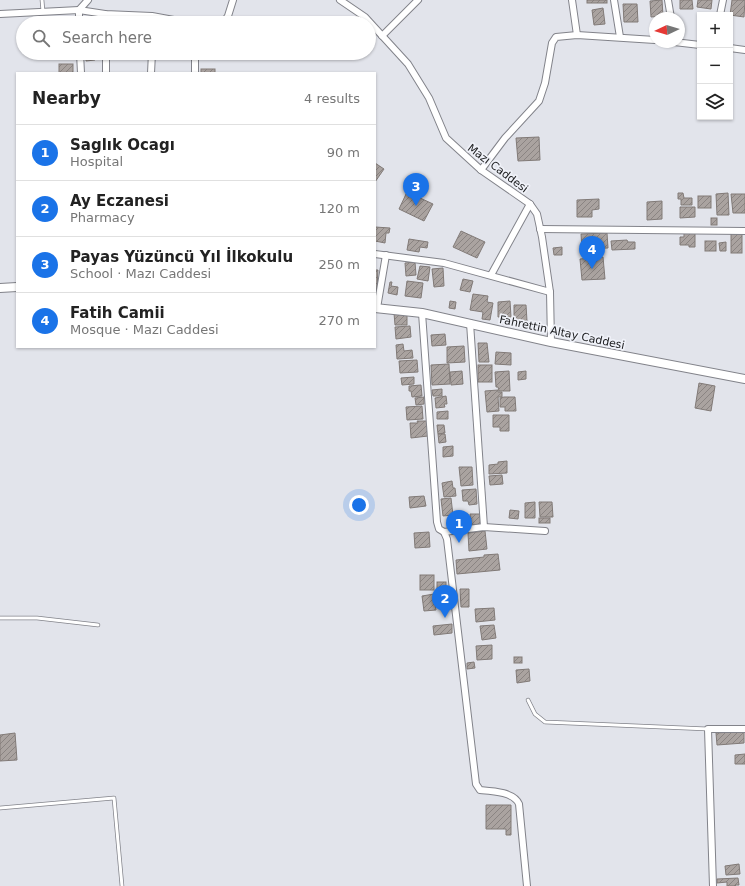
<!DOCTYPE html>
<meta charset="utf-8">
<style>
body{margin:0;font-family:"DejaVu Sans",sans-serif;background:#f2f2f2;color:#222}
.controls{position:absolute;right:12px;top:12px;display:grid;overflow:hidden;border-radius:0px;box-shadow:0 1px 3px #0004}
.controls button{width:36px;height:36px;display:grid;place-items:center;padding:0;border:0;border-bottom:1px solid #e0e0e0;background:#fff;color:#222;font:20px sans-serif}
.compass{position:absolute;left:649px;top:12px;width:36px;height:36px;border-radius:50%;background:#fff;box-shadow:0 1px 3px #0004;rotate:266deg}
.you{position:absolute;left:359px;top:505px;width:14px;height:14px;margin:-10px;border:3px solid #fff;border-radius:50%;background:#1a73e8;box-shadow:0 0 0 6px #1a73e833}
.badge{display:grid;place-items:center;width:26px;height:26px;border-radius:50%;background:#1a73e8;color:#fff;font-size:13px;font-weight:700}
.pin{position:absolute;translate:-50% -33px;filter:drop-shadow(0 1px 2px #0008)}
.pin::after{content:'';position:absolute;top:21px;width:14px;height:12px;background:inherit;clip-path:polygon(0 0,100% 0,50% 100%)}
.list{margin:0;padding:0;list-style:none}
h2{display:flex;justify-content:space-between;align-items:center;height:52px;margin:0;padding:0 16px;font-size:17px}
h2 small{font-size:13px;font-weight:400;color:#767676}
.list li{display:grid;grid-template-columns:26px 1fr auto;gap:12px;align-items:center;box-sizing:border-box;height:56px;padding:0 16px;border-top:1px solid #e0e0e0}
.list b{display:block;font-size:15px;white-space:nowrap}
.list p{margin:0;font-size:13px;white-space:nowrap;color:#767676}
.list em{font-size:13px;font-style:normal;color:#767676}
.icon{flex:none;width:22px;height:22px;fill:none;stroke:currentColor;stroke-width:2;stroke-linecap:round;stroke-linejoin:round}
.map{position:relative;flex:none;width:745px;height:886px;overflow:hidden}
.search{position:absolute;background:#fff;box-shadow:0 1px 3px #0004;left:16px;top:16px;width:360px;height:44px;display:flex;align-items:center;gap:10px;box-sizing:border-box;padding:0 14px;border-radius:22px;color:#767676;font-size:15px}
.panel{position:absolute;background:#fff;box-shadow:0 1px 3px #0004;left:16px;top:72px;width:360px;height:276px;border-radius:0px}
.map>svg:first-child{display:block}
.building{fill:url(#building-hatch);stroke:#817a77}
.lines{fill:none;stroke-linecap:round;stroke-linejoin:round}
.service-casing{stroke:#82838a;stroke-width:4.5}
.minor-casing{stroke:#82838a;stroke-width:8}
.tertiary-casing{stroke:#82838a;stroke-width:10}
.service{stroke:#fff;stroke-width:3}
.minor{stroke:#fff;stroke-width:6}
.tertiary{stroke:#fff;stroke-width:8}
.labels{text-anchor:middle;stroke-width:3.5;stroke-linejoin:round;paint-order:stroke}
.street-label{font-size:11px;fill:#1a1b1d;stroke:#eff1f8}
</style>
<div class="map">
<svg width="745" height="886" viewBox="0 0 745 886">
<defs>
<pattern id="building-hatch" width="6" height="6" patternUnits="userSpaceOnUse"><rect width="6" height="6" fill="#aaa3a0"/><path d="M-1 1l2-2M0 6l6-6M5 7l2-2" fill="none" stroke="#8a8482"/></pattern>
</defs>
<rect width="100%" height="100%" fill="#e2e4eb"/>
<g class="building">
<rect x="587" y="0" width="20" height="3"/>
<polygon points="662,0 663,16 651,17 650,1"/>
<polygon points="680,0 692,0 693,9 680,9"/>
<polygon points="698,0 712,0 711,9 697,7"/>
<polygon points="732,0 745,0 744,17 730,15"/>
<polygon points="623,4 637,4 638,22 624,22"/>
<polygon points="603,8 605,24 594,25 592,10"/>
<polygon points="126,18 126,23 112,23 112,19"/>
<polygon points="94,54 95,60 86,61 86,55"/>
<rect x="59" y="64" width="14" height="9"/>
<rect x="201" y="69" width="14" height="4"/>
<polygon points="539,137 540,160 518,161 516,138"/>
<polygon points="375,163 384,169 375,182"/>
<polygon points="407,192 433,204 424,221 399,209"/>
<polygon points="678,193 683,193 684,198 692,198 692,205 681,205 681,199 678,199"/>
<polygon points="728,193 729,215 717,215 716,194"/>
<polygon points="731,194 745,194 745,213 733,213"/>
<rect x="698" y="196" width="13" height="12"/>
<polygon points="599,199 599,209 592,210 592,217 577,217 577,200"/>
<polygon points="662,201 662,219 647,220 647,202"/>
<polygon points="680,207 695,207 695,217 680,218"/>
<rect x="711" y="218" width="6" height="7"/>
<polygon points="375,227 390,228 389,233 386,233 385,243 375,241"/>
<polygon points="461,231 485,242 477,258 453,247"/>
<polygon points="684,232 695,232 695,247 689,247 689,245 680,245 680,237 684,237"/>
<polygon points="607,233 608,248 582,249 581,234"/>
<rect x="731" y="233" width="11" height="20"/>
<polygon points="409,239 428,242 427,248 420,247 419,252 407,250"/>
<polygon points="627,240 628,242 635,242 635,249 612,250 611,241"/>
<rect x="705" y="241" width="11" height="10"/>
<polygon points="726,242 726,251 720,251 719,243"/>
<polygon points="562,247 562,255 554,255 553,248"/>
<polygon points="603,257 605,279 582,280 580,259"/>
<polygon points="415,262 416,275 406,276 405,263"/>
<polygon points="420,266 430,267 428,281 417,279"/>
<polygon points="443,268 444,286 434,287 432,269"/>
<polygon points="375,270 378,270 377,289 375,289"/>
<polygon points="463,279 473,281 470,292 460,290"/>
<polygon points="407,281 423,283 421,298 405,296"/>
<polygon points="390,282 392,282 391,286 398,287 397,295 388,293"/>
<polygon points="473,294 488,296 487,302 493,303 490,320 482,319 483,312 470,310"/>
<polygon points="450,301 456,302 455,309 449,308"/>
<polygon points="510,301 511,317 498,317 498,302"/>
<polygon points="514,305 526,305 527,321 514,321"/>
<polygon points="394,313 407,313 407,325 395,325"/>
<polygon points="410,326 411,337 396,339 395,327"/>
<polygon points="445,334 446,345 432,346 431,335"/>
<polygon points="478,343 487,343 489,362 479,362"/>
<polygon points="403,344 404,351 412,350 413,358 397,359 396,345"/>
<polygon points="464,346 465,362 447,363 447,347"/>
<polygon points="496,352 511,353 511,365 495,364"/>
<polygon points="417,360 418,372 400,373 399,361"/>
<polygon points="449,364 450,384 432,385 431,365"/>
<rect x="478" y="365" width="14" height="17"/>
<polygon points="462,371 463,384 451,385 450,372"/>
<polygon points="509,371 510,391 499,391 498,387 496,387 495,372"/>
<polygon points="526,371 526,379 518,380 518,372"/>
<polygon points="414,377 414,384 402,385 401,378"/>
<polygon points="699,383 715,386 711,411 695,408"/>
<polygon points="421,385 422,396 412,397 411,391 409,391 409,386"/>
<polygon points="442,389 442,396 433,396 432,390"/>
<polygon points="498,390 498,392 502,392 502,397 498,397 499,411 487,412 485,391"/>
<polygon points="446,396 447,404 444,404 445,407 436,408 435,398"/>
<polygon points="424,397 424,404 416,405 415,398"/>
<polygon points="504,397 515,397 516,411 505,411 505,407 500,407 500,398"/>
<polygon points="422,406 423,419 407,420 406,407"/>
<polygon points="448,411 448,419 437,419 437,412"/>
<polygon points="493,415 509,415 509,431 500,431 500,427 493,427"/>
<polygon points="417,421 427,421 428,436 411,438 410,423 418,423"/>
<polygon points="437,425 444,425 445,433 438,434"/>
<polygon points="438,434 445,434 446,442 439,443"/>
<polygon points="453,446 453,456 443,457 443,447"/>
<polygon points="507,461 507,473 489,474 489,465 498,464 498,462"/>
<polygon points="459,467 472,467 473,485 461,486"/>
<polygon points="502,475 503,484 490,485 489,476"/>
<polygon points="452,481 453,488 455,488 456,496 444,497 442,483"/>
<polygon points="476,489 477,504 469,505 468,501 463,501 462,490"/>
<polygon points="424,496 426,506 410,508 409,497"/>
<polygon points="451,498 453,515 443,516 441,499"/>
<polygon points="535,502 535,518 525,518 525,503"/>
<polygon points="539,502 552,502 553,517 540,517"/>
<polygon points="510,510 519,511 518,519 509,518"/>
<polygon points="468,514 468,525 456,525 455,515"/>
<polygon points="470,514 480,514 481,524 471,525"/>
<rect x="539" y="518" width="11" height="5"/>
<polygon points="485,531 487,549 469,551 468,533"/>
<polygon points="429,532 430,547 415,548 414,533"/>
<polygon points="498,554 500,570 457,574 456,560 484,557 484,555"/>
<rect x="420" y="575" width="14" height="15"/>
<rect x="437" y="582" width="9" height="8"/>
<polygon points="460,589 469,589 469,607 461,607"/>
<polygon points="434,594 436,610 424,611 422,596"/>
<polygon points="494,608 495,620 476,622 475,609"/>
<polygon points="452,624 452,633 434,635 433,626"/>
<polygon points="494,625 496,638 482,640 480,626"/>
<polygon points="492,645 492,659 477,660 476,646"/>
<rect x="514" y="657" width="8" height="6"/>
<polygon points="474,662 475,668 467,669 467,663"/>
<polygon points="529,669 530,681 517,683 516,670"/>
<polygon points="744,731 744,743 717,745 716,733"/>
<polygon points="15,733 17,760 0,761 0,735"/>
<polygon points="745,754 745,764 735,764 735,755"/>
<polygon points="486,805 511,805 511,835 506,835 506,829 486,829"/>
<polygon points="739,864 740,874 726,875 725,866"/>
<polygon points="738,878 739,885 735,885 736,886 727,886 727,882 717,883 717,879"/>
</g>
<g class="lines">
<defs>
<g id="service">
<polyline points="42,0 43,12"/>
<polyline points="0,618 37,618 98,625"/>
<polyline points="528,700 535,714 545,722 708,729"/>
<polyline points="0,808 114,798 122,886"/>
</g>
<g id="minor">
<polyline points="340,0 365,17 408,64 429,98 446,138 481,170 530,204 537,214 542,237 550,292 551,342"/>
<polyline points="572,0 577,35"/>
<polyline points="614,0 620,37"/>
<polyline points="668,0 671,18"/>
<polyline points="0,14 79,10 105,14 152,16 190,23"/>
<polyline points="105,14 105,23"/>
<polyline points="720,15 723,0"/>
<polyline points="79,23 79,10 88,0"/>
<polyline points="223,23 228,16 233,0"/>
<polyline points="382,36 418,0"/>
<polyline points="674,42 700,45"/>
<polyline points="730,48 745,50"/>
<polyline points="80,53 81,73"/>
<polyline points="106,53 106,73"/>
<polyline points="195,53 195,73"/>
<polyline points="151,73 152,53"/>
<polyline points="481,170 505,138 539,101 545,83 552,43 556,37 577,35 655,40"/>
<polyline points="540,229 745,231"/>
<polyline points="375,254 444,263 550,292"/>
<polyline points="491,275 530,204"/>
<polyline points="377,308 386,255"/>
<path d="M 422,313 L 437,522 L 439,529 L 444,532 L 447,539 L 476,784 L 480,790 C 492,791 514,792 519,804 L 527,886"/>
<polyline points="470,323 484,527"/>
<polyline points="444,532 484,527 545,531"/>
<polyline points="713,886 708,729 745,729"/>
</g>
<g id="tertiary">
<polyline points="0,288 17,287"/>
<polyline points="375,308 422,313 551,342 745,379"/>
</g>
</defs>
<use href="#service" class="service-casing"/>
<use href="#minor" class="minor-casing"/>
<use href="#tertiary" class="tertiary-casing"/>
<use href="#service" class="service"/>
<use href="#minor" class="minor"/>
<use href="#tertiary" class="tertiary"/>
</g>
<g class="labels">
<g class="street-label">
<text transform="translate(498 168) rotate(37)" y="4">Mazı Caddesi</text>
<text transform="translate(562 332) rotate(12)" y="4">Fahrettin Altay Caddesi</text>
</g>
</g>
</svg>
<div class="controls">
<button>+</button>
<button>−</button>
<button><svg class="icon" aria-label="layers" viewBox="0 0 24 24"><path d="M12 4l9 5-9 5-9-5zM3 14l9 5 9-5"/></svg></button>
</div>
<svg class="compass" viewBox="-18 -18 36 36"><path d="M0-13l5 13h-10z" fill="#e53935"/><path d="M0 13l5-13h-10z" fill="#767676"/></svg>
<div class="you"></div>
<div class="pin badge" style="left:459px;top:543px">1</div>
<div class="pin badge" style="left:445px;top:618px">2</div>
<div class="pin badge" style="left:416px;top:206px">3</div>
<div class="pin badge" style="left:592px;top:269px">4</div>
<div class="search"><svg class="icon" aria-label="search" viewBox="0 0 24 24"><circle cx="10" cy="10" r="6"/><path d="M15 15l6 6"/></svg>Search here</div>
<section class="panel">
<h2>Nearby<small>4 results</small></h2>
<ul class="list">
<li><span class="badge">1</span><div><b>Saglık Ocagı</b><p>Hospital</p></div><em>90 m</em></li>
<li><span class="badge">2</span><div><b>Ay Eczanesi</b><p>Pharmacy</p></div><em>120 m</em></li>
<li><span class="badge">3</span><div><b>Payas Yüzüncü Yıl İlkokulu</b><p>School · Mazı Caddesi</p></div><em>250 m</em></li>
<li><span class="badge">4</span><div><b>Fatih Camii</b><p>Mosque · Mazı Caddesi</p></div><em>270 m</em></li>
</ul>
</section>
</div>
